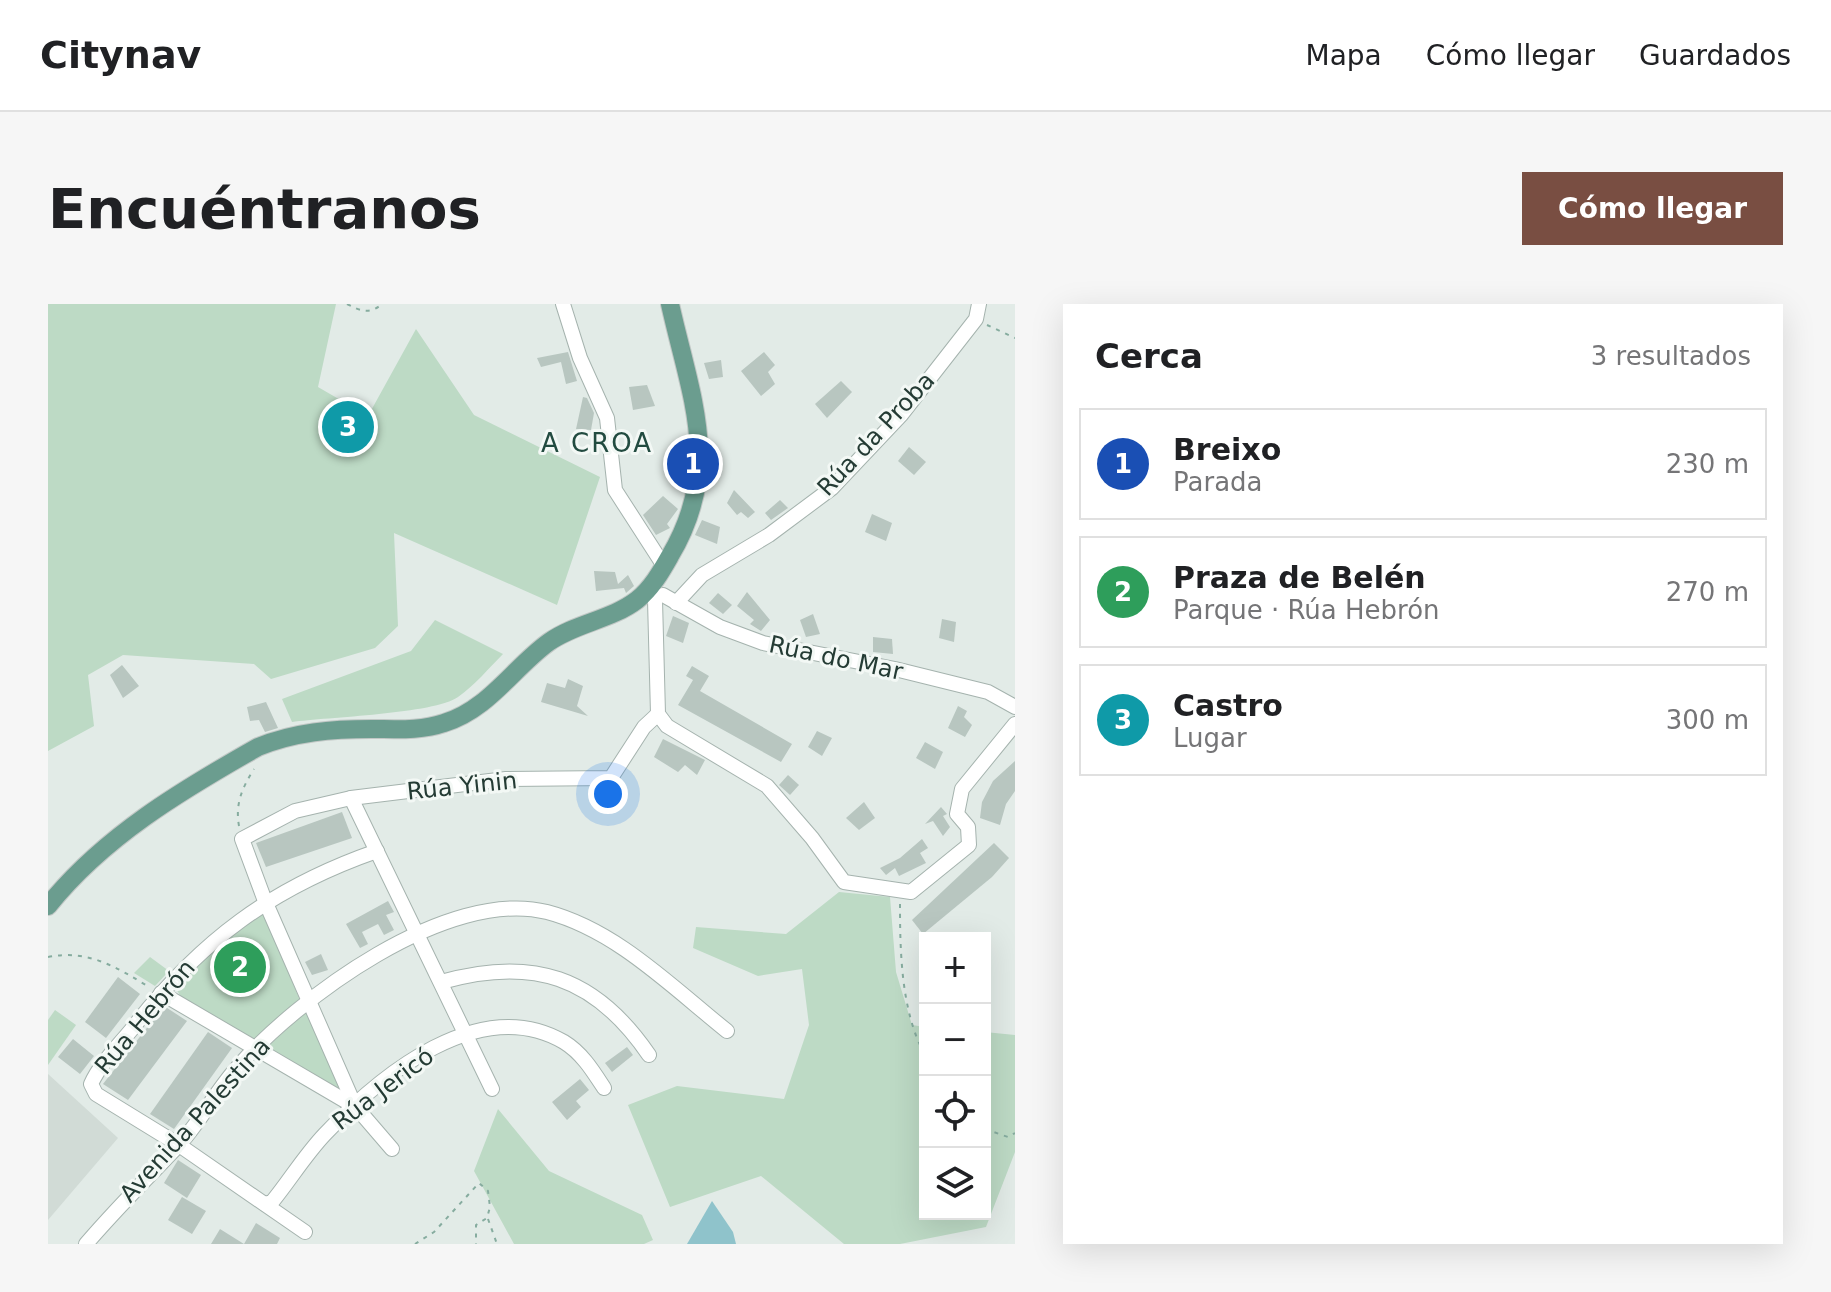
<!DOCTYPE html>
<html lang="es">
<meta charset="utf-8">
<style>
body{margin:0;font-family:"DejaVu Sans",sans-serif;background:#f6f6f6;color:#202124}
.controls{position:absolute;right:24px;bottom:24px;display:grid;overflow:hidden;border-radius:0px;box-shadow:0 8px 32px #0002}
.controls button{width:72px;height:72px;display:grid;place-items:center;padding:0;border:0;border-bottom:2px solid #e0e0e0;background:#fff;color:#202124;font:40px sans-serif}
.you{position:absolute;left:560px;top:490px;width:28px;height:28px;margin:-20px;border:6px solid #fff;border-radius:50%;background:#1a73e8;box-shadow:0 0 0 12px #1a73e833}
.badge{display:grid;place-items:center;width:52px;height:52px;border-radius:50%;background:#794e42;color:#fff;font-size:26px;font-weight:700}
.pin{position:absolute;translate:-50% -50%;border:4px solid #fff;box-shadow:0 2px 8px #0006}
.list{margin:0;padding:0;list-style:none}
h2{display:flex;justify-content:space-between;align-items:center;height:104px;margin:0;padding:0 32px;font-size:34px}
h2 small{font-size:26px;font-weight:400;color:#757577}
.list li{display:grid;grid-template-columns:52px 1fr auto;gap:24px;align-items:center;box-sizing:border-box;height:112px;margin:0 16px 16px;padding:0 16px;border:2px solid #e0e0e0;border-radius:0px}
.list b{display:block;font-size:30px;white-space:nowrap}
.list p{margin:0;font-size:26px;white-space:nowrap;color:#757577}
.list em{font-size:26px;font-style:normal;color:#757577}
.icon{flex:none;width:44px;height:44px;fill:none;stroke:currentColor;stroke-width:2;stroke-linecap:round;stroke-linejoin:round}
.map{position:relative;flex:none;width:967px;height:940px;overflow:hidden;border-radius:0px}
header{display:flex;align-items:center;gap:48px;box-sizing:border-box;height:112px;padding:0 40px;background:#fff;border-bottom:2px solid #e0e0e0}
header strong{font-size:38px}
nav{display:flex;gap:44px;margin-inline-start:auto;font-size:28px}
.intro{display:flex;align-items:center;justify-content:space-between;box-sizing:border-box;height:192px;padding:0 48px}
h1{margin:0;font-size:56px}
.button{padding:20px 36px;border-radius:0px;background:#794e42;color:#fff;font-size:28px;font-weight:700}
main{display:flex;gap:48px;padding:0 48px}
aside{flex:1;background:#fff;border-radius:0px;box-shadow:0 8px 32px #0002}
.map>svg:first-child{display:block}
.built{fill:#d1dbd6}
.green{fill:#bddac5}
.water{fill:#8fc3cb}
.building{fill:#b8c6c0}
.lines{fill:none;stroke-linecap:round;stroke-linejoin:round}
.minor-casing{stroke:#a5b3ae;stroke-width:16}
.major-casing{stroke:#c2c8c6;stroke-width:20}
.path{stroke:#86ac9f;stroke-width:2;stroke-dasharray:4 6;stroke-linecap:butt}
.minor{stroke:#fff;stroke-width:14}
.major{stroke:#6b9d8f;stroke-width:18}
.labels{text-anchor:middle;stroke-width:6;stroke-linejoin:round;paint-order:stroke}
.street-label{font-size:24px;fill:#243b34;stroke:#f3f8f5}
.neighbourhood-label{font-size:26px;letter-spacing:2px;fill:#224b40;stroke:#f3f8f5}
</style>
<header>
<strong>Citynav</strong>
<nav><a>Mapa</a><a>Cómo llegar</a><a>Guardados</a></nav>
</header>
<div class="intro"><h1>Encuéntranos</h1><a class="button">Cómo llegar</a></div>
<main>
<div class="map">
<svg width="967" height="940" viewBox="0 0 967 940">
<rect width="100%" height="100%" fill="#e2ebe7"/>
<polygon class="built" points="0,770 70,834 0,916"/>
<g class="green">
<polygon points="0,0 288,0 270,83 320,112 368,25 426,111 552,173 509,301 346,229 350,322 327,344 223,375 206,360 75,351 40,371 46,422 0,447"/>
<path d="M 387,316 L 455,350 C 441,364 426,382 410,393 C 386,410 279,413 244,418 L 234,395 L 363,347 Z"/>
<polygon points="791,588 842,593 848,668 864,721 877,723 877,910 937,910 937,728 967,731 967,848 938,923 852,940 796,940 713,872 622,903 580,801 629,782 736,795 761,721 754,665 710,672 645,644 648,623 738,630"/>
<polygon points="215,610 219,613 252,697 209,737 134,695 126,681 163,645"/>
<polygon points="102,653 121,667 107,682 86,669"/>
<polygon points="7,706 28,721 0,761 0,716"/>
<polygon points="259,707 296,791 218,744"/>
<polygon points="450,805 501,867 594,911 605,936 596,940 466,940 426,867"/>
</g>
<polygon class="water" points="664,897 685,928 688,940 639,940"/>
<g class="building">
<polygon points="520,48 529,77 518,80 513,58 493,63 489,54"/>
<polygon points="716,48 727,61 720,68 727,80 713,92 693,67"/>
<polygon points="673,56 675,73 661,75 656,59"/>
<polygon points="793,77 804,88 779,114 767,100"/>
<polygon points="599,81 607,102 585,106 581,83"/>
<polygon points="535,93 539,94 546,109 543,126 528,125"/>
<polygon points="861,143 878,158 866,171 850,157"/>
<polygon points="686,186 707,208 700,214 693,208 689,211 679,199"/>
<polygon points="615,192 630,205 619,220 622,224 608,231 595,211"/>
<polygon points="732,196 740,204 723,216 717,209"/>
<polygon points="824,210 844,219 838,237 817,228"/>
<polygon points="654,216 672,223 669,240 647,231"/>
<polygon points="546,267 567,268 570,280 580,271 586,282 578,289 576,284 548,287"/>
<polygon points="699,288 722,316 713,327 702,320 706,316 689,302"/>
<polygon points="670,289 684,301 675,310 661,299"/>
<polygon points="765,310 772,330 758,333 752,316"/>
<polygon points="625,312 641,319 635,339 618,332"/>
<polygon points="894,315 908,318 906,338 891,334"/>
<polygon points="825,333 844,335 845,350 825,348"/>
<polygon points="74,361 91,382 75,394 62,371"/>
<polygon points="644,362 661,372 652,387 744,440 733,458 630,401 645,376 638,372"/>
<polygon points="520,375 535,382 529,402 540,412 493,398 499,379 517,384"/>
<polygon points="218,398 230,424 217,428 211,416 202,417 199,403"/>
<polygon points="910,402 919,407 916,413 924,421 917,433 900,424"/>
<polygon points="769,427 784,434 774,452 760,443"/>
<polygon points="615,435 657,456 649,471 637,461 630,468 606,453"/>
<polygon points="877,438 895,448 887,465 868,454"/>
<polygon points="967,457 967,487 958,500 952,521 932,514 934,498 945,477"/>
<polygon points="740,471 751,481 742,491 731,481"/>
<polygon points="816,498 827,514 811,526 798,514"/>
<polygon points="893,503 899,510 895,512 902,523 895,532 885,517 877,520"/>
<polygon points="294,508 304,534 218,563 208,539"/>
<polygon points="874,535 880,544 872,549 878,559 851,572 847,564 838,571 832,564 852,554"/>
<polygon points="946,539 961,554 944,573 875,630 864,616"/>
<polygon points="340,597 346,608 338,611 346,626 336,631 330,620 314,628 320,640 312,644 298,620"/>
<polygon points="273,650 280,666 264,671 257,658"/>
<polygon points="70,673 92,690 58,734 37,718"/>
<polygon points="116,702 139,717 80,796 55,780"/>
<polygon points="160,728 184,744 126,825 102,810"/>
<polygon points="25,735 46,752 32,770 10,753"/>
<polygon points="579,743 585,751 564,768 557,759"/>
<polygon points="532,775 541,786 528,797 533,803 519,816 504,798"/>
<polygon points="130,856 153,871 139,894 116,879"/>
<polygon points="134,893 158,907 144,930 120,916"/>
<polygon points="208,919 232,934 229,940 163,940 172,925 196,940"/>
</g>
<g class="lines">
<defs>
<g id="minor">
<polyline points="515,0 532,54 559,114 567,186 616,262"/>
<polyline points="615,291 672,323 715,339 847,365 940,388 967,403"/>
<polyline points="607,296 610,410 619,422 719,482 764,534 796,578 863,588 921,541 920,523 909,510 914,485 967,420"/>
<polyline points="628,299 654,271 721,231 784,184 853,111 928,15 931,0"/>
<polyline points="303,494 444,785"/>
<path d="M 393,678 C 484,652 547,672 601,751"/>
<polyline points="113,689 306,802"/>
<polyline points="344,845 307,802 217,597 194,535 247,507 303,494 458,475 563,474 596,423 610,410"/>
<path d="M 217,900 L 224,898 C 242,876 257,851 277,830 C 333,771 432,689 516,738 C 534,749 545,767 556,784"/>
<path d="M 257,928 L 131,841 L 48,790 L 43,780 C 52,760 70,742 84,725 C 152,637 223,584 329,547"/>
<path d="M 38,940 C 67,906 98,875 129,843 C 151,820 166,790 187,766 C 249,694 400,583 499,608 C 568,626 624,683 679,727"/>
</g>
<path id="major" d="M 0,602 C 55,533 134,486 210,443 C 247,428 284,425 324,425 C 347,425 373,427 396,419 C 440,406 466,363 501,338 C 528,319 563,316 589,296 C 603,285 613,268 622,252 C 675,163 643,94 622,0"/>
</defs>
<use href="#minor" class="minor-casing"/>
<use href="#major" class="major-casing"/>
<g class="path">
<path d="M 299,0 C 313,7 321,11 334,0"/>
<polyline points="939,21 967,34"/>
<polyline points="665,170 666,148"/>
<path d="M 191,522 C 187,500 194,484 206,465"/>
<path d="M 852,600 C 852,647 853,708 877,751"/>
<path d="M 0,653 C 40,645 68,663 101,683"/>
<polyline points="937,825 960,833 967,829"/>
<polyline points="440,915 449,940"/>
<polyline points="367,940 386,928 431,879 440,887 442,903 439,914 428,921 428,940"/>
</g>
<use href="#minor" class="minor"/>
<use href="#major" class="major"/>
</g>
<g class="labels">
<g class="street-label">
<text transform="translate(828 130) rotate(-47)" y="8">Rúa da Proba</text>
<text transform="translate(788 354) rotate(12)" y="8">Rúa do Mar</text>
<text transform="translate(414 482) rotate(-6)" y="8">Rúa Yinin</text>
<text transform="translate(97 713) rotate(-50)" y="8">Rúa Hebrón</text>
<text transform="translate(335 785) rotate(-37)" y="8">Rúa Jericó</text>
<text transform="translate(147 816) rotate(-48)" y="8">Avenida Palestina</text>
</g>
<g class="neighbourhood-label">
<text x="549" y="148">A CROA</text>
</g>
</g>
</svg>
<div class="controls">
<button>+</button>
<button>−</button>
<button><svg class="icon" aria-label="locate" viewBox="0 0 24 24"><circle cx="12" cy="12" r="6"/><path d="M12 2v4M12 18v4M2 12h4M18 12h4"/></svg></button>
<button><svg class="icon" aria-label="layers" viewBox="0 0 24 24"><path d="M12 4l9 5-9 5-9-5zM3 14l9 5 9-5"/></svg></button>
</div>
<div class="you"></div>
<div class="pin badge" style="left:645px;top:160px;background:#1a4fb4">1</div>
<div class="pin badge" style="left:192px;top:663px;background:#2e9e5b">2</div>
<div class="pin badge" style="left:300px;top:123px;background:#0f9aa8">3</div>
</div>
<aside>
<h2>Cerca<small>3 resultados</small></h2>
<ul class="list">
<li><span class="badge" style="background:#1a4fb4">1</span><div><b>Breixo</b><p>Parada</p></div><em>230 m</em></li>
<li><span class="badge" style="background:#2e9e5b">2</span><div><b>Praza de Belén</b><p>Parque · Rúa Hebrón</p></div><em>270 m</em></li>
<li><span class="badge" style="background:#0f9aa8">3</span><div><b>Castro</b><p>Lugar</p></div><em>300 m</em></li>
</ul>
</aside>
</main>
